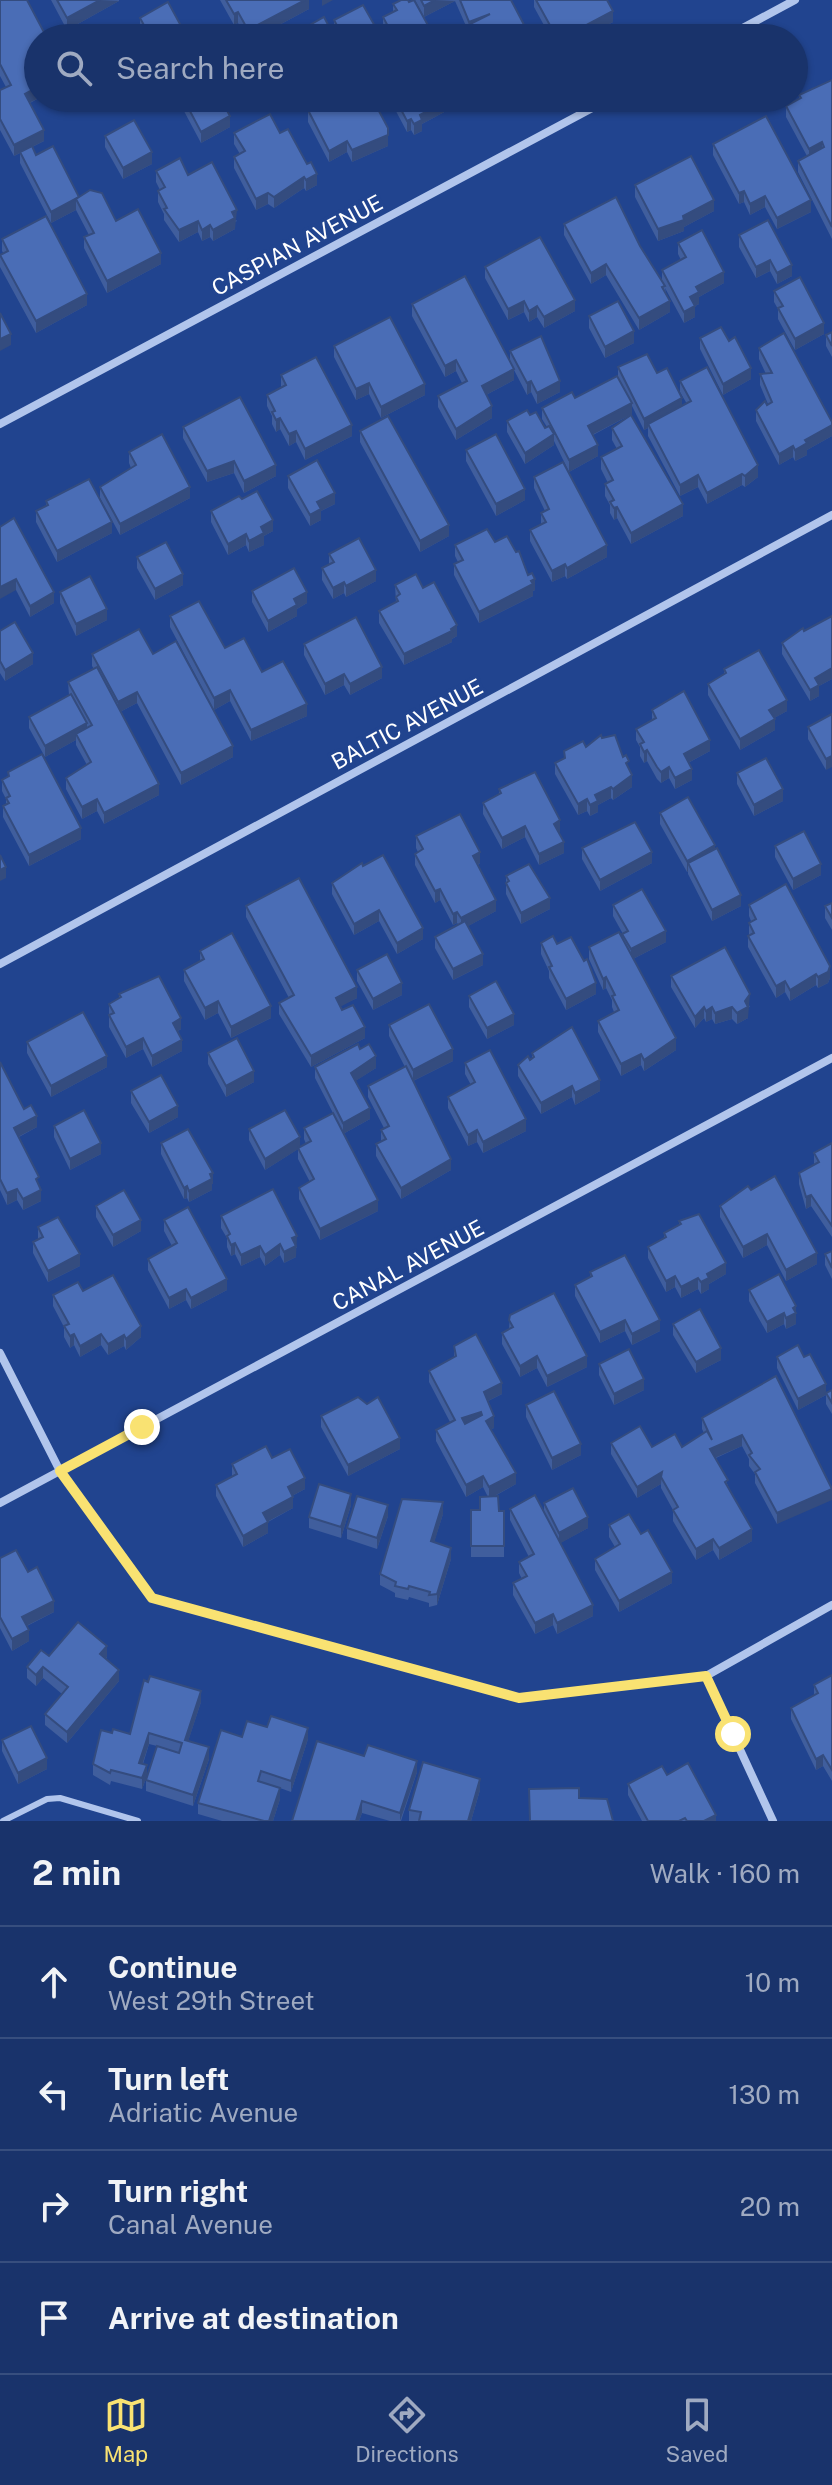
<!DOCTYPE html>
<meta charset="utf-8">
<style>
body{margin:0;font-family:"Public Sans",sans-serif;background:#223b71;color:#f1f3f6}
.stop{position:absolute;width:24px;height:24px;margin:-18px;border:6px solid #f9e272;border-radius:50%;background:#fff}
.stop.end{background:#f9e272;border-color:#fff;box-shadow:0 2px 8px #0008}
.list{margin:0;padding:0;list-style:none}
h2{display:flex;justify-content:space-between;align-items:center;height:104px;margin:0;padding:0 32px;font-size:34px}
h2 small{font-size:26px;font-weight:400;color:#9faac1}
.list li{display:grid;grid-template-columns:52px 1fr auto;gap:24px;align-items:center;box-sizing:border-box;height:112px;padding:0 32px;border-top:2px solid #374e7e}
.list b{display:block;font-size:30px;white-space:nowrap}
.list p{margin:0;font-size:26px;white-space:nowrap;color:#9faac1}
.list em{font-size:26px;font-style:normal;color:#9faac1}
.icon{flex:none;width:44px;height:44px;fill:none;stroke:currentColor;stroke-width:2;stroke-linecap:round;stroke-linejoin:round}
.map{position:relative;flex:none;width:832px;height:1821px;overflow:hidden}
.search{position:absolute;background:#19336b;box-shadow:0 2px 6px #0004;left:24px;right:24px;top:24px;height:88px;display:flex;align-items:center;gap:20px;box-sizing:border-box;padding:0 28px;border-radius:44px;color:#9faac1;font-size:30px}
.sheet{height:552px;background:#19336b}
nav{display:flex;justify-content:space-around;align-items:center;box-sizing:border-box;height:112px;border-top:2px solid #374e7e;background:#19336b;font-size:22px;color:#9faac1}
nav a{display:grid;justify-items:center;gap:4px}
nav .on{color:#f9e272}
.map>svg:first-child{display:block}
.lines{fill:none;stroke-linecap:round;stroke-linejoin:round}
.lane{stroke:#b1c5ec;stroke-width:6}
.street{stroke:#b1c5ec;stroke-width:8}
.wall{fill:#405e9d}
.shaded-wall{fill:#344c7f}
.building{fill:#4a6db6;stroke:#344c7f;stroke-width:2;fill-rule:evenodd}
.route{stroke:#f9e272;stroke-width:10}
.labels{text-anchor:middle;stroke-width:7;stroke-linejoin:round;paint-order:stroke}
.street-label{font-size:22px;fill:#fff;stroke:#21448f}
</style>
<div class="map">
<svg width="832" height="1821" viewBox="0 0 832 1821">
<rect width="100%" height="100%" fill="#21448f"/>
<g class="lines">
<polyline class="lane" points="3,1821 47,1799 60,1798 138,1821"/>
<g class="street">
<polyline points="724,38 795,0"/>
<polyline points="0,424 611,98"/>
<polyline points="0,964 832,515"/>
<polyline points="0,1353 60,1471 152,1598 519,1698 706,1676 832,1605"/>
<polyline points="0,1503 832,1058"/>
<polyline points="706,1676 773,1821"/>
</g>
</g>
<g class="wall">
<polygon points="0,0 39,98 30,103 44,141 32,147 36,155 79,197 116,221 161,264 107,293 84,248 84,237 89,235 76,210 51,223 20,163 20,153 14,156 0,130 0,90 6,87 0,76"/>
<polygon points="51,0 119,0 119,1 67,30"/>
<polygon points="220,0 309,0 309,9 255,38 246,38 238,23 234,25"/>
<polygon points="415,0 511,0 531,38 460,38 460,29 466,26 455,1 424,17"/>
<polygon points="534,0 607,0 613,22 583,38 551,38 534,7"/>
<polygon points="393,4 435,38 338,38 334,31 334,20 380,35 385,33 383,28 383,17 393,12"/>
<polygon points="140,18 193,38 144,38 140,30"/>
<polygon points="832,80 832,239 798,172 798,161 807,156 786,117 786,106 799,99 799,95"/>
<polygon points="177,98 220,98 230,127 201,143"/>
<polygon points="307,98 372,98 388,128 388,146 352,162 347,152 329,162 308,122 308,110 312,109"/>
<polygon points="389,98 463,98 463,102 422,124 422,131 414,135 411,130 407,132"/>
<polygon points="234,133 280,133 317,185 306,191 304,188 274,208 268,204 256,210 234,168 234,157 240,154 234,144"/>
<polygon points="105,136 152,164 123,179 105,147"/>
<polygon points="713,144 811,212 777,229 765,207 750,215 744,202 739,204 713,155"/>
<polygon points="156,171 188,175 237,221 235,222 235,229 213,241 210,237 202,241 198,232 179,242 164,220 164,214 158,202 158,191 160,190 156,182"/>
<polygon points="635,185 714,211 684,227 684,231 658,241 635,197"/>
<polygon points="564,224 640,246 662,280 662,270 681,260 678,254 678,243 724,283 699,297 699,304 695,306 695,317 684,323 665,288 670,312 639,330 606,275 591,284 564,235"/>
<polygon points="739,235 792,276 777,284 770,271 756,278 739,247"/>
<polygon points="2,239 87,305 36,333 0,267 0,255 4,254 2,251"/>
<polygon points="485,267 575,311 544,328 537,317 529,322 524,312 508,320 485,278"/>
<polygon points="774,291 824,334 795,350 778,319 778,309 774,302"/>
<polygon points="412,304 510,362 510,351 560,392 537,404 531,392 527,395 514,370 514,380 486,395 492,418 456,440 438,407 438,396 462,383 456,371 445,377 412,316"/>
<polygon points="589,316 634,343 605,358 589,328"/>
<polygon points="832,332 832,357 826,346 826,335"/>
<polygon points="700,338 729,341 751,379 723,395 700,349"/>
<polygon points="334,346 425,395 381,418 369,394 356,400 334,357"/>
<polygon points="759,348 832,422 832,436 807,450 807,455 795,461 793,457 779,465 756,421 756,410 768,404 760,385 760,374 766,374 759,359"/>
<polygon points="618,367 657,373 682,406 687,404 680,392 680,381 758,477 745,487 742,485 707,504 698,487 680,496 648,436 648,428 644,430 632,406 632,414 593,435 598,456 569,472 554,441 554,445 525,464 507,432 507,421 530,415 545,428 547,427 542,419 542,408 575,398 618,377"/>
<polygon points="281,375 352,436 305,460 296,442 289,446 280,429 276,432 272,424 272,416 267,406 267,395 281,387"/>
<polygon points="183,427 276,476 244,493 234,473 207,482 183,438"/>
<polygon points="612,428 683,516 631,544 617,518 614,520 610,513 610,505 605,496 605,484 608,483 601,469 601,457 617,449 612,440"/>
<polygon points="360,431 449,536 420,552 360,442"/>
<polygon points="466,450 525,500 496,516 466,461"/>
<polygon points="129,452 190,498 120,535 100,498 100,487 131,468 129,463"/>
<polygon points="288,476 335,504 321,511 321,520 310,526 288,488"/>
<polygon points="534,477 607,557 567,579 565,576 552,582 530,541 530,530 541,524 541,513 545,511 534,488"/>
<polygon points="46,501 112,533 57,562 36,522 36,511 46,506"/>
<polygon points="211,511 273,531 264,536 264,545 249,552 246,545 228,555 211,522"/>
<polygon points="0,527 54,603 30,617 16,590"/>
<polygon points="495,542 528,575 535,590 533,591 533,596 479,623 454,575 454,564 458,562 455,556 455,545"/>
<polygon points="329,554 376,581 346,597 344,593 333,599 322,580 322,568 329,564"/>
<polygon points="137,557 183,585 155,600 137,568"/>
<polygon points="395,585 423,588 457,636 452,639 452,642 404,665 379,623 379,611 396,602"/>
<polygon points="252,591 307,603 297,609 297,616 268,632 252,602"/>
<polygon points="60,592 107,620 76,636 60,603"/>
<polygon points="170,616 225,648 262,672 307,716 251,741 230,701 214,710 170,627"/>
<polygon points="832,616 832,679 819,686 819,696 810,701 782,654 782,643"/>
<polygon points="0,631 33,664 5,681 0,673"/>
<polygon points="304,644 382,678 350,695 344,685 325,695 304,655"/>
<polygon points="92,654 153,654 233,757 181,785 137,703 120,712 159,795 104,824 97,811 82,819 66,789 66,778 87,765 76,745 76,740 45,757 29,728 29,717 69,695 68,682 94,669 92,666"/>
<polygon points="724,669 787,711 774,718 775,730 740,750 708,695 708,684 724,674"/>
<polygon points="652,710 710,751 688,763 692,780 675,789 669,778 661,783 657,779 647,761 644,763 640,756 640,747 636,740 636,729 652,721"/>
<polygon points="832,714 826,770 808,739 808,727"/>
<polygon points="602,738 623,757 629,770 632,787 613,800 611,798 598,805 598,812 590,816 587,811 578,815 555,774 555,763 564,758 564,751 586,747"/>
<polygon points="8,772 81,839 29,866 3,817 3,806 6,804 6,799 2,791 2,780 8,777"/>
<polygon points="737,773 783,801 754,816 737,784"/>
<polygon points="499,789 560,832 558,832 564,853 539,865 525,837 502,849 483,814 483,803 499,794"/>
<polygon points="660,813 715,849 741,906 712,921 688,874 688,871 687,872 660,824"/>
<polygon points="416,836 480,863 478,865 496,911 468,926 483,965 453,980 435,948 435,937 458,924 457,923 453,925 440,900 435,903 415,865 415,854 418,852 416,848"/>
<polygon points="775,846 821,875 793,890 775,857"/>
<polygon points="582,848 652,863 600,891 582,859"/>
<polygon points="362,863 423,939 397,954 379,921 354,935 332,894 332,883"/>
<polygon points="506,876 550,909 521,924 506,894"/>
<polygon points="832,903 832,930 825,918 825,906"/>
<polygon points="613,905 666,942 633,959 676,1050 644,1071 641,1065 621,1076 598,1032 598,1021 614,1012 612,1007 612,1000 606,988 603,990 589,959 589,947 622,938 623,934 613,916"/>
<polygon points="749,905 830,978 828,983 818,988 816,985 790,1001 785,992 776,998 748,947 748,936 749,935 749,923 751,921 749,916"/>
<polygon points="246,906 357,998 340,1006 365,1038 311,1067 279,1014 279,1003 289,998 246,917"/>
<polygon points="541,943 557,944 596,994 566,1010 549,978 549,971 541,954"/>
<polygon points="200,951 271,1018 231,1038 218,1013 205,1020 184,981 184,970 200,962"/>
<polygon points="357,970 402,995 373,1010 357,981"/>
<polygon points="671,976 750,1006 748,1008 748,1018 737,1024 732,1019 715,1024 712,1019 706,1022 704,1018 695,1028 671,987"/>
<polygon points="119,994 181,1029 178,1031 182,1051 152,1067 143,1049 126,1058 109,1027 109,1004 119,998"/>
<polygon points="469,996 514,1025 487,1039 469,1007"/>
<polygon points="389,1025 453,1061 413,1081 451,1170 401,1199 376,1156 376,1144 381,1141 381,1130 384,1128 368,1097 368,1086 405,1067 389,1036"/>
<polygon points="27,1042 107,1067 51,1097 27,1053"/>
<polygon points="360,1049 376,1068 355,1081 370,1119 343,1134 378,1211 320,1240 299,1199 299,1188 310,1182 298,1159 298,1149 265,1170 249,1140 249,1129 300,1147 306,1144 304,1139 304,1128 333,1113 315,1078 315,1067"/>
<polygon points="208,1053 254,1082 226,1097 208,1064"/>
<polygon points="532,1053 600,1091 575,1105 572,1097 541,1114 518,1076 518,1065 532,1058"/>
<polygon points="0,1062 24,1109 37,1127 19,1137 39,1186 41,1201 23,1210 17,1200 7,1205 0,1190"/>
<polygon points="465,1063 526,1131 483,1153 477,1142 468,1146 448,1108 448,1097 471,1085 465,1074"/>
<polygon points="131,1091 178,1117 149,1133 131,1103"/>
<polygon points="54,1126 101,1154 70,1170 54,1137"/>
<polygon points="161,1143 213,1184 212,1184 212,1190 189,1202 187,1198 184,1199 161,1154"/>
<polygon points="832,1143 832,1237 811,1206 806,1209 799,1184 799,1173 814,1165 814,1153"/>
<polygon points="751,1190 817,1264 786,1281 767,1245 743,1258 720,1217 720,1206"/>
<polygon points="96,1206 141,1231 113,1247 96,1217"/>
<polygon points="221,1216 297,1247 296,1248 296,1257 284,1263 280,1255 265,1266 260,1257 241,1266 235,1254 231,1256 227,1247 227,1238 221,1228"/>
<polygon points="164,1220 227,1290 191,1309 186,1300 169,1309 148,1270 148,1259 172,1246 164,1231"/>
<polygon points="679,1221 726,1274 709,1284 709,1289 701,1294 698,1289 681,1298 675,1287 666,1292 648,1258 648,1247 664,1239 664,1233 679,1225"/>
<polygon points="38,1227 80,1266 48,1282 33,1253 33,1242 38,1239"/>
<polygon points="832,1251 832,1279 825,1265 825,1254"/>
<polygon points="590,1272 660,1331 632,1345 625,1331 600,1343 575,1296 575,1285 590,1277"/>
<polygon points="749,1290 796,1306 796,1324 786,1329 784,1324 767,1333 749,1301"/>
<polygon points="83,1291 141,1337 126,1350 124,1346 108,1355 101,1345 80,1357 74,1345 70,1348 64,1337 64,1327 53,1306 53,1295"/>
<polygon points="510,1315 587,1367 547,1387 537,1368 520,1377 502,1344 502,1333 509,1329"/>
<polygon points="673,1324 721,1360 696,1373 673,1335"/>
<polygon points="454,1346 502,1394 488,1401 494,1428 491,1429 516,1484 493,1497 499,1511 504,1511 504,1557 471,1557 471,1510 480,1510 488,1497 483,1487 466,1497 436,1441 436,1430 450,1422 429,1382 429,1371 454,1357"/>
<polygon points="777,1357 826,1395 798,1410 777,1368"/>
<polygon points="599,1364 644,1390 614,1405 599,1375"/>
<polygon points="776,1376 832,1488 777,1524 755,1483 755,1474 749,1466 749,1459 742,1446 716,1458 752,1541 719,1560 713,1550 696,1560 673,1521 673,1510 661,1488 661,1484 637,1498 611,1454 611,1443 652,1447 682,1447 704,1433 702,1429 702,1418"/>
<polygon points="832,1390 832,1414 826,1404 826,1393"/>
<polygon points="526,1405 581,1455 552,1470 526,1417"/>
<polygon points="321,1416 400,1449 348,1476 321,1427"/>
<polygon points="272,1458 305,1489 292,1496 293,1508 268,1522 268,1533 243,1547 216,1496 216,1485 232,1476 232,1464"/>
<polygon points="544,1503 588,1528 560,1543 593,1616 557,1634 553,1625 535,1634 513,1595 513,1583 522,1579 519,1573 519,1562 529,1557 510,1520 510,1509 544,1512"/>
<polygon points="351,1505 341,1538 309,1528 309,1517"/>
<polygon points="443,1514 434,1542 451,1559 437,1605 429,1607 429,1603 409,1597 408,1600 395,1597 395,1593 380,1585 380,1574"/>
<polygon points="388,1516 377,1549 347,1539 347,1528"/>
<polygon points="609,1525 641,1534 672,1583 619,1612 595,1570 595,1559 615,1547 609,1537"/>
<polygon points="0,1558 28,1572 54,1612 27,1626 29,1641 12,1651 0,1628"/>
<polygon points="49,1656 107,1657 106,1659 119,1681 67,1743 45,1725 45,1714 62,1694 43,1678 36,1686 27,1678 27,1667"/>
<polygon points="832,1675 832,1781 823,1766 816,1770 791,1719 791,1708 814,1696 814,1685"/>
<polygon points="201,1702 188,1741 209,1759 193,1806 146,1791 146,1780 157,1746 149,1744 143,1764 147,1776 142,1789 111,1781 110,1785 93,1775 93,1764 112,1733 130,1734"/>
<polygon points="242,1737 308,1739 291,1792 280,1788 280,1799 273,1821 222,1821 198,1814 198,1803"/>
<polygon points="2,1740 47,1769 18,1784 2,1751"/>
<polygon points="417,1772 401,1821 390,1821 362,1813 359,1821 292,1821"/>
<polygon points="667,1775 716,1821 642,1821 628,1795 628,1784"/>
<polygon points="480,1790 471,1821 409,1821 409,1810"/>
</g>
<g class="shaded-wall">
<polygon points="100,0 119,1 67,30 67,18"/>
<polygon points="305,0 309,0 309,9 255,38 248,38 248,30"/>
<polygon points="322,0 333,0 322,6"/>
<polygon points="435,0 455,1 424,17 424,6"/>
<polygon points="613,11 613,22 583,38 562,38"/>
<polygon points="238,12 238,23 234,25 234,14"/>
<polygon points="38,87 38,98 39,98 25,105 25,94"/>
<polygon points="84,98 96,98 84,105"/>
<polygon points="450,98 463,98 463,102 422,124 422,131 414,135 414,124 420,115"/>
<polygon points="230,116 230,127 201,143 201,132"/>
<polygon points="411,119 411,130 407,132 407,121"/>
<polygon points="44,130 44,141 14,156 14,145"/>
<polygon points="388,135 388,146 352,162 352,150"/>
<polygon points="347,141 347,152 329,162 329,151"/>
<polygon points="822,142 822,154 809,160 809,149"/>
<polygon points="152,152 152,164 123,179 123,168"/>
<polygon points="317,174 317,185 306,191 306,180"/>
<polygon points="304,177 304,188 274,208 274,197"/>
<polygon points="744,191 744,202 739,204 739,193"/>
<polygon points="268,193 268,204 256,210 256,199"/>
<polygon points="765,196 765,207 750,215 750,204"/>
<polygon points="76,199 76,210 51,223 51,212"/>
<polygon points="714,200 714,211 684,227 684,231 658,241 658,229"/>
<polygon points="811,200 811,212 777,229 777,218"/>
<polygon points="237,210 235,229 213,241 213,230"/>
<polygon points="198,221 198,232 179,242 179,230"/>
<polygon points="210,225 210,237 202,241 202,230"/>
<polygon points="161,253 161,264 107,293 107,281"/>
<polygon points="770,260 770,271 756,278 756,267"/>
<polygon points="606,264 606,275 591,284 591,273"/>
<polygon points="792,265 792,276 777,284 777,273"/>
<polygon points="724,272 724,283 699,297 699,304 695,306 695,317 684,323 684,312 696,287"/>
<polygon points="87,294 87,305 36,333 36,321"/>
<polygon points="575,300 575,311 544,328 544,317"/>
<polygon points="524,301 524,312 508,320 508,309"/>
<polygon points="670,301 670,312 639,330 639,318"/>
<polygon points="537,306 537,317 529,322 529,311"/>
<polygon points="824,323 824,334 795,350 795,339"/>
<polygon points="634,331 634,343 605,358 605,347"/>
<polygon points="11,334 11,345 0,351 0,339"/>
<polygon points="456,360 456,371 445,377 445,366"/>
<polygon points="751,368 751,379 723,395 723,384"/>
<polygon points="514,369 514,380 482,397 482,386"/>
<polygon points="531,381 531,392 527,395 527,383"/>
<polygon points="560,381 560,392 537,404 537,393"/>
<polygon points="369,383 369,394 356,400 356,389"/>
<polygon points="425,384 425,395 381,418 381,407"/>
<polygon points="682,398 682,410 648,424 648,428 644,430 644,419"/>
<polygon points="632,403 632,414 588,437 588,426"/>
<polygon points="492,406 492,418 456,440 456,429"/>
<polygon points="280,418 280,429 276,432 276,420"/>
<polygon points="352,425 352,436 305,460 305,449"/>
<polygon points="832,425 832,436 807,450 807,455 795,461 795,450 805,440"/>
<polygon points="296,431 296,442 289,446 289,434"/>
<polygon points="554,434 554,445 525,464 525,453"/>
<polygon points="598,445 598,456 569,472 569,460"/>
<polygon points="793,446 793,457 779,465 779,454"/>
<polygon points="234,461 234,473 207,482 207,471"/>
<polygon points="276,465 276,476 244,493 244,481"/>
<polygon points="758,465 758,477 745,487 745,476"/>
<polygon points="742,474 742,485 707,504 707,493"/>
<polygon points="698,475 698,487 680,496 680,485"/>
<polygon points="190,487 190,498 120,535 120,524"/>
<polygon points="525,489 525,500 496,516 496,504"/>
<polygon points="335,493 335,504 321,511 321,520 310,526 310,515 317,502"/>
<polygon points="683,504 683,516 631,544 631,533"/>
<polygon points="617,507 617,518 614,520 614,508"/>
<polygon points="273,520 273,531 264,536 264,545 249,552 249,541 261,527"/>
<polygon points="112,522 112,533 57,562 57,551"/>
<polygon points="449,525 449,536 420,552 420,541"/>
<polygon points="246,534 246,545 228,555 228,544"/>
<polygon points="607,545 607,557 567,579 567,568"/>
<polygon points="565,564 565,576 552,582 552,571"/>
<polygon points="376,570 376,581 346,597 346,586"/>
<polygon points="183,574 183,585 155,600 155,589"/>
<polygon points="16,579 16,590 0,599 0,587"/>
<polygon points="535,579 535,590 533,591 533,596 479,623 479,612"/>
<polygon points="344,582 344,593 333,599 333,588"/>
<polygon points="54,592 54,603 30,617 30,606"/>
<polygon points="307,592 307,603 297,609 297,616 268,632 268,621 294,599"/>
<polygon points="107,609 107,620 76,636 76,624"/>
<polygon points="457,625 457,636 452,639 452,642 404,665 404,654"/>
<polygon points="33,653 33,664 5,681 5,670"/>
<polygon points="382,667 382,678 350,695 350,684"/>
<polygon points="832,668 832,679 819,686 819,696 810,701 810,690 815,678"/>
<polygon points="344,674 344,685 325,695 325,684"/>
<polygon points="230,690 230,701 214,710 214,698"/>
<polygon points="137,692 137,703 118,713 118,702"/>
<polygon points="787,700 787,711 769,721 769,710"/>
<polygon points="307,704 307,716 251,741 251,730"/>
<polygon points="775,719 775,730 740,750 740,739"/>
<polygon points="87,723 87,734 76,734 76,740 45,757 45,746"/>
<polygon points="710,740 710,751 684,765 684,754"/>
<polygon points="233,746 233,757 181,785 181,773"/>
<polygon points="647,750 647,761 644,763 644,752"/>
<polygon points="832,756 832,767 826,770 826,759"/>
<polygon points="669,767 669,778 661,783 661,772"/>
<polygon points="692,769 692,780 675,789 675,778"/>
<polygon points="632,775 632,787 613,800 613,789"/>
<polygon points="159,784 159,795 104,824 104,813"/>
<polygon points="611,787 611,798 598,805 598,812 590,816 590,805 595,795"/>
<polygon points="783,789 783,801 754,816 754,805"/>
<polygon points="97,799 97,811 82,819 82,807"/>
<polygon points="587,799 587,811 578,815 578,804"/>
<polygon points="560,820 560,832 554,835 554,824"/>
<polygon points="525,826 525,837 502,849 502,838"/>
<polygon points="81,828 81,839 29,866 29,855"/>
<polygon points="564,842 564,853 539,865 539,854"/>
<polygon points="715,845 715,856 688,863 688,871 687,872 687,861"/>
<polygon points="480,852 480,863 473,867 473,856"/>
<polygon points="652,852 652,863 600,891 600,880"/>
<polygon points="821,864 821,875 793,890 793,879"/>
<polygon points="6,867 6,878 0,881 0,870"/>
<polygon points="440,889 440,900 435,903 435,891"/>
<polygon points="741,895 741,906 712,921 712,910"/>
<polygon points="550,898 550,909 521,924 521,913"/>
<polygon points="496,900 496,911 461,930 461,918"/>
<polygon points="379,910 379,921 354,935 354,924"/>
<polygon points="457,912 457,923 453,925 453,914"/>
<polygon points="423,928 423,939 397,954 397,943"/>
<polygon points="666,931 666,942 631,960 631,949"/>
<polygon points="483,954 483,965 453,980 453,969"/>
<polygon points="830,966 830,978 828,983 818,988 818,977"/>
<polygon points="816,974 816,985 790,1001 790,990"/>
<polygon points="606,977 606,988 603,990 603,979"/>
<polygon points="785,981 785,992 776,998 776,986"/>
<polygon points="402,983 402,995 373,1010 373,999"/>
<polygon points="596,983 596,994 566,1010 566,999"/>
<polygon points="357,987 357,998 336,1009 336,998"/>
<polygon points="750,994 748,1018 737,1024 737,1013"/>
<polygon points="218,1001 218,1013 205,1020 205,1008"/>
<polygon points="271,1006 271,1018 231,1038 231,1027"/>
<polygon points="704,1007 704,1018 695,1028 695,1017"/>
<polygon points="712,1007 712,1019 706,1022 706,1011"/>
<polygon points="732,1007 732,1019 715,1024 715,1013"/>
<polygon points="514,1014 514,1025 487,1039 487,1028"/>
<polygon points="181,1018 181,1029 173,1034 173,1023"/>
<polygon points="365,1027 365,1038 311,1067 311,1056"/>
<polygon points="143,1038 143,1049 126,1058 126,1047"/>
<polygon points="676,1038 676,1050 644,1071 644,1060"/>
<polygon points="182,1040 182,1051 152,1067 152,1056"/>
<polygon points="453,1049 453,1061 413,1081 413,1070"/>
<polygon points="641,1054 641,1065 621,1076 621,1064"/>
<polygon points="107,1056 107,1067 51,1097 51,1086"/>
<polygon points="376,1056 376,1068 351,1084 351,1073"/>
<polygon points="254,1071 254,1082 226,1097 226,1086"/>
<polygon points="600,1080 600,1091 575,1105 575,1093"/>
<polygon points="572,1086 572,1097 541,1114 541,1103"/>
<polygon points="178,1106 178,1117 149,1133 149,1122"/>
<polygon points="370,1108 370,1119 343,1134 343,1123"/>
<polygon points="37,1116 37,1127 14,1139 14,1128"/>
<polygon points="526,1119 526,1131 483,1153 483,1142"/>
<polygon points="477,1130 477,1142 468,1146 468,1135"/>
<polygon points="300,1137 300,1148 265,1170 265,1159"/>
<polygon points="101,1143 101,1154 70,1170 70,1159"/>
<polygon points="451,1159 451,1170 401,1199 401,1188"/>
<polygon points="213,1173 213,1184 212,1184 212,1190 189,1202 189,1191 210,1174"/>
<polygon points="187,1186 187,1198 184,1199 184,1188"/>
<polygon points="17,1189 17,1200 7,1205 7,1193"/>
<polygon points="41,1190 41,1201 23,1210 23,1199"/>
<polygon points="811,1195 811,1206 806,1209 806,1197"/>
<polygon points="378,1200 378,1211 320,1240 320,1229"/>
<polygon points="141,1220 141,1231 113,1247 113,1235"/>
<polygon points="767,1234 767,1245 743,1258 743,1247"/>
<polygon points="297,1236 296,1257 284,1263 284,1252 292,1238"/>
<polygon points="235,1243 235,1254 231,1256 231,1245"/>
<polygon points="280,1244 280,1255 265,1266 265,1255"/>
<polygon points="260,1246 260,1257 241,1266 241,1255"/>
<polygon points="817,1253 817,1264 786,1281 786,1270"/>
<polygon points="80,1254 80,1266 48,1282 48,1271"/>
<polygon points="726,1263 726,1274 709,1284 709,1289 701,1294 701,1282 707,1274"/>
<polygon points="675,1276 675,1287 666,1292 666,1281"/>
<polygon points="698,1278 698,1289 681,1298 681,1287"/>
<polygon points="227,1279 227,1290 191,1309 191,1298"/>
<polygon points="186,1289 186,1300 169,1309 169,1298"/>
<polygon points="796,1306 796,1324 786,1329 786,1318 793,1308"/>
<polygon points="784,1313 784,1324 767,1333 767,1322"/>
<polygon points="625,1320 625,1331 600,1343 600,1332"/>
<polygon points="660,1320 660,1331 632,1345 632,1334"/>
<polygon points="141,1326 141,1337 126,1350 126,1339"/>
<polygon points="74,1334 74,1345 70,1348 70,1336"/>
<polygon points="101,1334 101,1345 80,1357 80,1346"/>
<polygon points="124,1335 124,1346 108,1355 108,1344"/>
<polygon points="721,1348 721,1360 696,1373 696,1362"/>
<polygon points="537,1356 537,1368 520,1377 520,1366"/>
<polygon points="587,1356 587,1367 547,1387 547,1376"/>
<polygon points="644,1379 644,1390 614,1405 614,1394"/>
<polygon points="502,1383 502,1394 484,1403 484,1392"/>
<polygon points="826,1384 826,1395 798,1410 798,1399"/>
<polygon points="481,1412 481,1423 462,1429 462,1418"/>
<polygon points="494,1416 494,1428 486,1432 486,1421"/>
<polygon points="742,1435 742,1446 710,1460 710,1449"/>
<polygon points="400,1438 400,1449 348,1476 348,1465"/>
<polygon points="581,1444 581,1455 552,1470 552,1458"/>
<polygon points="662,1472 661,1484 637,1498 637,1487"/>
<polygon points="516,1473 516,1484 489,1499 489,1487"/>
<polygon points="483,1476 483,1487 466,1497 466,1485"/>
<polygon points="305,1478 305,1489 288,1498 288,1487"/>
<polygon points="832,1489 832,1500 777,1524 777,1513"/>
<polygon points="351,1494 351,1505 341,1538 341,1527"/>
<polygon points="293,1497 293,1508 263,1524 263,1513"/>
<polygon points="443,1502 443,1514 431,1553 431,1541"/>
<polygon points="388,1505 388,1516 377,1549 377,1538"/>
<polygon points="588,1517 588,1528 559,1544 559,1533"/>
<polygon points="268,1522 268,1533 243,1547 243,1536"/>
<polygon points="752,1529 752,1541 719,1560 719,1548"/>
<polygon points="713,1539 713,1550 696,1560 696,1549"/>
<polygon points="451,1548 451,1559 437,1605 437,1594"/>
<polygon points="672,1572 672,1583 619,1612 619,1601"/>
<polygon points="54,1601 54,1612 22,1628 22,1617"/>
<polygon points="593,1605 593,1616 557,1634 557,1623"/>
<polygon points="553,1614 553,1625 535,1634 535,1623"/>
<polygon points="29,1630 29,1641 12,1651 12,1639"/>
<polygon points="107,1646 107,1657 100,1665 100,1654"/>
<polygon points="43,1667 43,1678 36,1686 36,1675"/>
<polygon points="119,1670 119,1681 67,1743 67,1732"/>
<polygon points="201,1691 201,1702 185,1751 185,1740"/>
<polygon points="308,1728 308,1739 291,1792 291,1781"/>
<polygon points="149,1733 149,1744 139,1774 139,1763"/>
<polygon points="209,1747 209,1759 193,1806 193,1795"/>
<polygon points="823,1755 823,1766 816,1770 816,1759"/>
<polygon points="47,1758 47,1769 18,1784 18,1773"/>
<polygon points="417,1761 417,1772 400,1821 400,1813"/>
<polygon points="147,1765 147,1776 142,1789 142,1778"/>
<polygon points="480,1779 480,1790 471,1821 468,1821"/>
<polygon points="280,1788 280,1799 273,1821 269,1821"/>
<polygon points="362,1801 362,1813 359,1821 356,1821"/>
<polygon points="716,1815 716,1821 704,1821"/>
</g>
<g class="building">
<polygon points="0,0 27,0 47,38 38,38 38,87 25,94 44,130 14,145 0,119 0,90 11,85 0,64"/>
<polygon points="57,0 100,0 67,18"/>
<polygon points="226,0 305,0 248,30 238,12 234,14"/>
<polygon points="401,0 408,0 409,2 414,0 435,38 344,38 334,20 363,5 380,35 390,30 383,17 397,10 393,4"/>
<polygon points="421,0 435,0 424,6"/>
<polygon points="460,0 511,0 531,38 464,38 460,29 490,14 469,22"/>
<polygon points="536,0 607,0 613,11 562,38 557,38"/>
<polygon points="168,2 187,37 191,35 193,38 151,38 140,18"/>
<polygon points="324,17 335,38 287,38"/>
<polygon points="832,80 832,227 798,161 824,147 822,142 809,149 786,106 801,98 799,95"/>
<polygon points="183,98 220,98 230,116 201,132"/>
<polygon points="312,98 372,98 388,128 388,135 352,150 347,141 329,151 308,110 317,107"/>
<polygon points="395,98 450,98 420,115 422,120 414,124 411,119 407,121"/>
<polygon points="270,114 280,133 288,129 307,164 311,162 317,174 306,180 304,177 274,197 268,193 256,199 234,157 245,151 234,133"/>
<polygon points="766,116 811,200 777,218 765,196 750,204 744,191 739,193 713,144"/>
<polygon points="134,120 152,152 123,168 105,136"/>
<polygon points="32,146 36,155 53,146 79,197 51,212 20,152"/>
<polygon points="691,156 714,200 683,216 684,220 658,229 635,185"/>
<polygon points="180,158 188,175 212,162 237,210 232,212 235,218 213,230 210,225 202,230 198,221 179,230 164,209 167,208 158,191 165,187 156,171"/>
<polygon points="90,190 102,193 116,221 138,209 161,253 107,281 84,237 94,233 76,199"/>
<polygon points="616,197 640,246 665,286 662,287 670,301 639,318 606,264 591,273 564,224"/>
<polygon points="46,216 87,294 36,321 0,255 8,251 2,239"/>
<polygon points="768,220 792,265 777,273 770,260 756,267 739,235"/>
<polygon points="702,230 724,272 696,287 699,292 690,297 695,306 684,312 662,270 686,257 678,243"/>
<polygon points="540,237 575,300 544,317 537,306 529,311 524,301 508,309 485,267"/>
<polygon points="465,276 514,369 482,386 492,406 456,429 438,396 467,381 456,360 445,366 412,304"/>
<polygon points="800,277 824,323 795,339 778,308 783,306 774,291"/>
<polygon points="618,301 634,331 605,347 589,316"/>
<polygon points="0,313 11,334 0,339"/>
<polygon points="390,317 425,384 381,407 369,383 356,389 334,346"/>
<polygon points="721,327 729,341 735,337 751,368 723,384 700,338"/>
<polygon points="832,332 832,346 826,335"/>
<polygon points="784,333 832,422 832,425 805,440 807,443 795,450 793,446 779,454 756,410 765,401 767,405 772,402 760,374 772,373 759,348"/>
<polygon points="541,336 560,381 537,393 531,381 527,383 510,351"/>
<polygon points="647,354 657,373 667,368 682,398 644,419 618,367"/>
<polygon points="316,357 352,425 305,449 296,431 289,434 280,418 276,420 272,412 275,411 267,395 286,385 281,375"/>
<polygon points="707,367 758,465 745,476 742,474 707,493 698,475 680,485 648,424 691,401 680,381"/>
<polygon points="617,376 632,403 588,426 598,445 569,460 542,408 572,392 575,398"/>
<polygon points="240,397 276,465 244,481 234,461 207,471 183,427"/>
<polygon points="527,410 530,415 536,412 545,428 549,426 554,434 525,453 507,421"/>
<polygon points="631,415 683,504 631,533 617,507 614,508 610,502 614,500 605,484 613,480 601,457 622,446 612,428"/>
<polygon points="388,416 449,525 420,541 360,431"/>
<polygon points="162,434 190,487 120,524 100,487 136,465 129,452"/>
<polygon points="496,434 525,489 496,504 466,450"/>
<polygon points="317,460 335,493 317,502 321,509 310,515 288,476"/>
<polygon points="563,462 607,545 567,568 565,564 552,571 530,530 546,522 541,513 549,509 534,477"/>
<polygon points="89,479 112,522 57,551 36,511 48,505 46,501"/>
<polygon points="257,491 273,520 261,527 264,533 249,541 246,534 228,544 211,511 239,496 242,499"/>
<polygon points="14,518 54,592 30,606 16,579 0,587 0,527"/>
<polygon points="487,529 495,542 507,536 516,552 519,551 528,575 532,573 535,579 531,581 533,584 479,612 454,564 463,560 455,545"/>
<polygon points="359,538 376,570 346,586 344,582 333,588 322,568 334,562 329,554"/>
<polygon points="166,542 183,574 155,589 137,557"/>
<polygon points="294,568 307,592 294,599 297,605 268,621 252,591"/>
<polygon points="416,574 423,588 434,582 457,625 451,629 452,631 404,654 379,611 398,601 396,597 400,594 395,585"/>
<polygon points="90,576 107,609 76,624 60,592"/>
<polygon points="199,601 225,648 244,638 262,672 283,661 307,704 251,730 230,690 214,698 170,616"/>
<polygon points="832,616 832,668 815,678 819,685 810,690 782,643 803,628 804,631"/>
<polygon points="356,617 382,667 350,684 344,674 325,684 304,644"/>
<polygon points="15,622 33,653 5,670 0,661 0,631"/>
<polygon points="139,629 153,654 176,641 233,746 181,773 137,692 118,702 92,654"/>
<polygon points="759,650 787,700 769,710 775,719 740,739 708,684 726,673 724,669"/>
<polygon points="97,667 159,784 104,813 97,799 82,807 66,778 91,762 76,734 92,725 68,682"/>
<polygon points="684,691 710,740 684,754 692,769 675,778 669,767 661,772 657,767 647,750 644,752 640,744 644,742 636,729 656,718 652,710"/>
<polygon points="71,694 87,723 45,746 29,717"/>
<polygon points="832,714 832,756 826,759 808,727"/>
<polygon points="601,735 602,738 615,735 623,757 626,755 629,761 626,763 632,775 613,789 611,787 595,795 598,801 590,805 587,799 578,804 555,763 565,758 564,751 583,741 586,747"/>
<polygon points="42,754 81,828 29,855 3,806 9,803 6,798 10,796 2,780 9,776 8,772"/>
<polygon points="766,758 783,789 754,805 737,773"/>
<polygon points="535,772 560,820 554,824 564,842 539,854 525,826 502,838 483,803 501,793 499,789"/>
<polygon points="688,797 715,845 687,861 660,813"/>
<polygon points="460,814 480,852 473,856 496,900 461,918 457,912 453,914 440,889 435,891 415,854 423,849 416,836"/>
<polygon points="635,822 652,852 600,880 582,848"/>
<polygon points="804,831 821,864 793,879 775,846"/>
<polygon points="717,848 741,895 712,910 688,863"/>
<polygon points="0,855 6,867 0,870"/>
<polygon points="383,855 423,928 397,943 379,910 354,924 332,883 362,863 363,866"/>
<polygon points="529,864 550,898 521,913 506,883 509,881 506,876"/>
<polygon points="299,878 357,987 336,998 342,1010 353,1005 365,1027 311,1056 279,1003 294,995 246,906"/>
<polygon points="786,884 830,966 828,972 818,977 816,974 790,990 785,981 776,986 748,936 754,933 749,923 756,919 749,905"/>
<polygon points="642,889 666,931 631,949 622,934 628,931 613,905"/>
<polygon points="832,903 832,918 825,906"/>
<polygon points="465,921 483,954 453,969 435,937"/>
<polygon points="619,932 676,1038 644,1060 641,1054 621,1064 598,1021 619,1010 612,996 615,995 606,977 603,979 589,947"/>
<polygon points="232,933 271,1006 231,1027 218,1001 205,1008 184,970 204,959 200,951"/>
<polygon points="553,936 557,944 571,937 584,961 587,959 596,983 566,999 549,967 552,966 541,943"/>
<polygon points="725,947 750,994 745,1001 748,1007 737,1013 732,1007 715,1013 712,1007 706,1011 704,1007 695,1017 671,976"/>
<polygon points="387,954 402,983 373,999 357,970"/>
<polygon points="159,976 181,1018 173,1023 182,1040 152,1056 143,1038 126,1047 109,1015 114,1013 109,1004 121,997 119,994"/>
<polygon points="496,981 514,1014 487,1028 469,996"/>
<polygon points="429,1004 453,1049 413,1070 389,1025"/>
<polygon points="83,1012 107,1056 51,1086 27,1042"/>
<polygon points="572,1027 600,1080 575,1093 572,1086 541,1103 518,1065 528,1056 530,1060 534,1057 532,1053"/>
<polygon points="237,1038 254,1071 226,1086 208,1053"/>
<polygon points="358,1044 360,1049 369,1044 376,1056 351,1073 370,1108 343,1123 315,1067"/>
<polygon points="490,1050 526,1119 483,1142 477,1130 468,1135 448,1097 475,1082 465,1063"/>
<polygon points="0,1062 24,1109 31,1105 37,1116 14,1128 39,1177 36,1179 41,1190 23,1199 17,1189 7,1193 0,1179"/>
<polygon points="406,1066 451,1159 401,1188 376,1144 386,1139 381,1130 389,1126 368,1086"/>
<polygon points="161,1075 178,1106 149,1122 131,1091"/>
<polygon points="84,1110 101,1143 70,1159 54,1126"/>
<polygon points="285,1110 300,1137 265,1159 249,1129"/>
<polygon points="333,1113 378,1200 320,1229 299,1188 314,1179 298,1148 311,1141 304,1128"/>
<polygon points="188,1129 213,1173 210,1174 212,1179 189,1191 187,1186 184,1188 161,1143"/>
<polygon points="832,1143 832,1226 811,1195 806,1197 799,1173 819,1162 814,1153"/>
<polygon points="775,1176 817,1253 786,1270 767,1234 743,1247 720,1206 748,1186 751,1190"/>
<polygon points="273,1189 297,1236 292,1238 296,1246 284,1252 280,1244 265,1255 260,1246 241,1255 235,1243 231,1245 227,1236 230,1234 221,1216"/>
<polygon points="124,1190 141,1220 113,1235 96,1206"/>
<polygon points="188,1207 227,1279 191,1298 186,1289 169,1298 148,1259 177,1243 164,1220"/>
<polygon points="699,1214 726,1263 707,1274 709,1278 701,1282 698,1278 681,1287 675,1276 666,1281 648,1247 666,1237 664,1233 681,1224 679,1221"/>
<polygon points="58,1217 80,1254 48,1271 33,1242 43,1237 38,1227"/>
<polygon points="832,1251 832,1268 825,1254"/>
<polygon points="625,1255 660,1320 632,1334 625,1320 600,1332 575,1285 592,1276 590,1272"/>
<polygon points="779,1274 796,1306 793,1308 796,1313 786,1318 784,1313 767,1322 749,1290"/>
<polygon points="113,1275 141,1326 126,1339 124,1335 108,1344 101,1334 80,1346 74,1334 70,1336 64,1326 69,1324 53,1295 78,1282 83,1291"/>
<polygon points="554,1293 587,1356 547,1376 537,1356 520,1366 502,1333 513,1327 509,1320 510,1315"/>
<polygon points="700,1309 721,1348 696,1362 673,1324"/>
<path d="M 476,1334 L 502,1383 L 484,1392 L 494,1416 L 486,1421 L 516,1473 L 489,1487 L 483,1476 L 466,1485 L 436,1430 L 455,1420 L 429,1371 L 456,1356 L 454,1346 ZM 481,1412 L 482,1415 L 465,1424 L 462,1418 Z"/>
<polygon points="798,1345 804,1357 810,1354 826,1384 798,1399 777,1357"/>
<polygon points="629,1349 644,1379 614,1394 599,1364"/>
<polygon points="776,1376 832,1489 777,1513 755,1472 760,1469 749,1455 752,1453 742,1435 710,1449 728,1480 725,1482 752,1529 719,1548 713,1539 696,1549 673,1510 678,1507 661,1477 662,1472 637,1487 611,1443 640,1426 652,1447 675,1434 682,1447 707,1431 712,1440 702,1418"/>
<polygon points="832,1390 832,1403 826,1393"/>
<polygon points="554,1391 581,1444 552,1458 526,1405"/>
<polygon points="358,1397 367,1404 378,1397 400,1438 348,1465 321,1416"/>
<polygon points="266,1446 272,1458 290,1449 305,1478 288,1487 293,1497 263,1513 268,1522 243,1536 216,1485 237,1474 232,1464"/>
<polygon points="319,1484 351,1494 341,1527 309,1517"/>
<polygon points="573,1488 588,1517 559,1533 544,1503"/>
<polygon points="535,1495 593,1605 557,1623 553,1614 535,1623 513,1583 527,1576 519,1562 534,1554 510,1509"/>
<polygon points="357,1496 388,1505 377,1538 347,1528"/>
<polygon points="498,1496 499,1511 504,1511 504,1546 471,1546 471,1510 480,1510 480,1497"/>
<polygon points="402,1499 443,1502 431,1541 451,1548 437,1594 429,1595 430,1592 409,1586 408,1589 395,1586 396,1582 380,1574"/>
<polygon points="629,1514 641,1534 648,1530 672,1572 619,1601 595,1559 620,1544 609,1525"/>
<polygon points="16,1550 28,1572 37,1567 54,1601 22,1617 29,1630 12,1639 0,1617 0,1558"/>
<polygon points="78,1622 107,1646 100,1654 119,1670 67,1732 45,1714 68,1687 43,1667 36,1675 27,1667 41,1650 49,1656"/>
<polygon points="832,1675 832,1770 823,1755 816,1759 791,1708 818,1693 814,1685"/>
<polygon points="150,1676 201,1691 185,1740 209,1747 193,1795 146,1780 157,1746 179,1753 182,1743 149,1733 139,1763 147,1765 142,1778 111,1770 110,1773 93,1764 101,1730 112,1733 113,1729 130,1734 144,1680 148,1682"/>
<polygon points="271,1716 308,1728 291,1781 261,1771 258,1781 280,1788 269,1821 264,1821 198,1803 221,1730 242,1737 247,1721 267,1727"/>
<polygon points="31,1726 47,1758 18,1773 2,1740"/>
<polygon points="317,1741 364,1756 368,1745 417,1761 400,1813 362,1801 356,1821 292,1821"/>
<polygon points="423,1762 480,1779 468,1821 419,1821 421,1812 409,1810"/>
<polygon points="688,1763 716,1815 704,1821 687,1821 685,1818 679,1821 648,1821 628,1784 662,1766 667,1775"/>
<polygon points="579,1788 579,1798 607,1799 613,1821 530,1821 529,1789"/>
</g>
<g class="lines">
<polyline class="route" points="142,1427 60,1471 152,1598 519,1698 706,1676 733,1734"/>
</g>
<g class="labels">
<g class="street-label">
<text transform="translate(297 245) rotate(-28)" y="8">CASPIAN AVENUE</text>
<text transform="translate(407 724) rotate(-28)" y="8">BALTIC AVENUE</text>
<text transform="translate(408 1265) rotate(-28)" y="8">CANAL AVENUE</text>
</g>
</g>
</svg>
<div class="stop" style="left:733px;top:1734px"></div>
<div class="stop end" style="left:142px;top:1427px"></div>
<div class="search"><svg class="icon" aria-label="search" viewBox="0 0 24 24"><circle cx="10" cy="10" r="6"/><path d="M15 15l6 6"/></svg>Search here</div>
</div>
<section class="sheet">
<h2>2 min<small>Walk · 160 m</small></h2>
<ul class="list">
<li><svg class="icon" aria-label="ahead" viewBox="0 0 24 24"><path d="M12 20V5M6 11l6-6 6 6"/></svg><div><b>Continue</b><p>West 29th Street</p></div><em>10 m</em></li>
<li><svg class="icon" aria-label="left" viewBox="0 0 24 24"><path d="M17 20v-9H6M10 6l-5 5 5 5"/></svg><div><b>Turn left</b><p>Adriatic Avenue</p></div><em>130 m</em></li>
<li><svg class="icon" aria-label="right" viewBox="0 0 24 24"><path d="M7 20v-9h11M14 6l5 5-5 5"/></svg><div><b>Turn right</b><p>Canal Avenue</p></div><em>20 m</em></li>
<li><svg class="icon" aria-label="arrive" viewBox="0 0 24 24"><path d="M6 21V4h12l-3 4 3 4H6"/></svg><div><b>Arrive at destination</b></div></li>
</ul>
</section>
<nav>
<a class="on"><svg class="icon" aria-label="map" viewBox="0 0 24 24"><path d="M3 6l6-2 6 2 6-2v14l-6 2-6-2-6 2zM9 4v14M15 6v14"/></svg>Map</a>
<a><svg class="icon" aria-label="directions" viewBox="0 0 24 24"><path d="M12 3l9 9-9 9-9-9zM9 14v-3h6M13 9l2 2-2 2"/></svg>Directions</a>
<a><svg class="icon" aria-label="saved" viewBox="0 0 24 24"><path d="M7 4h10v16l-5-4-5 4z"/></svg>Saved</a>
</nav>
